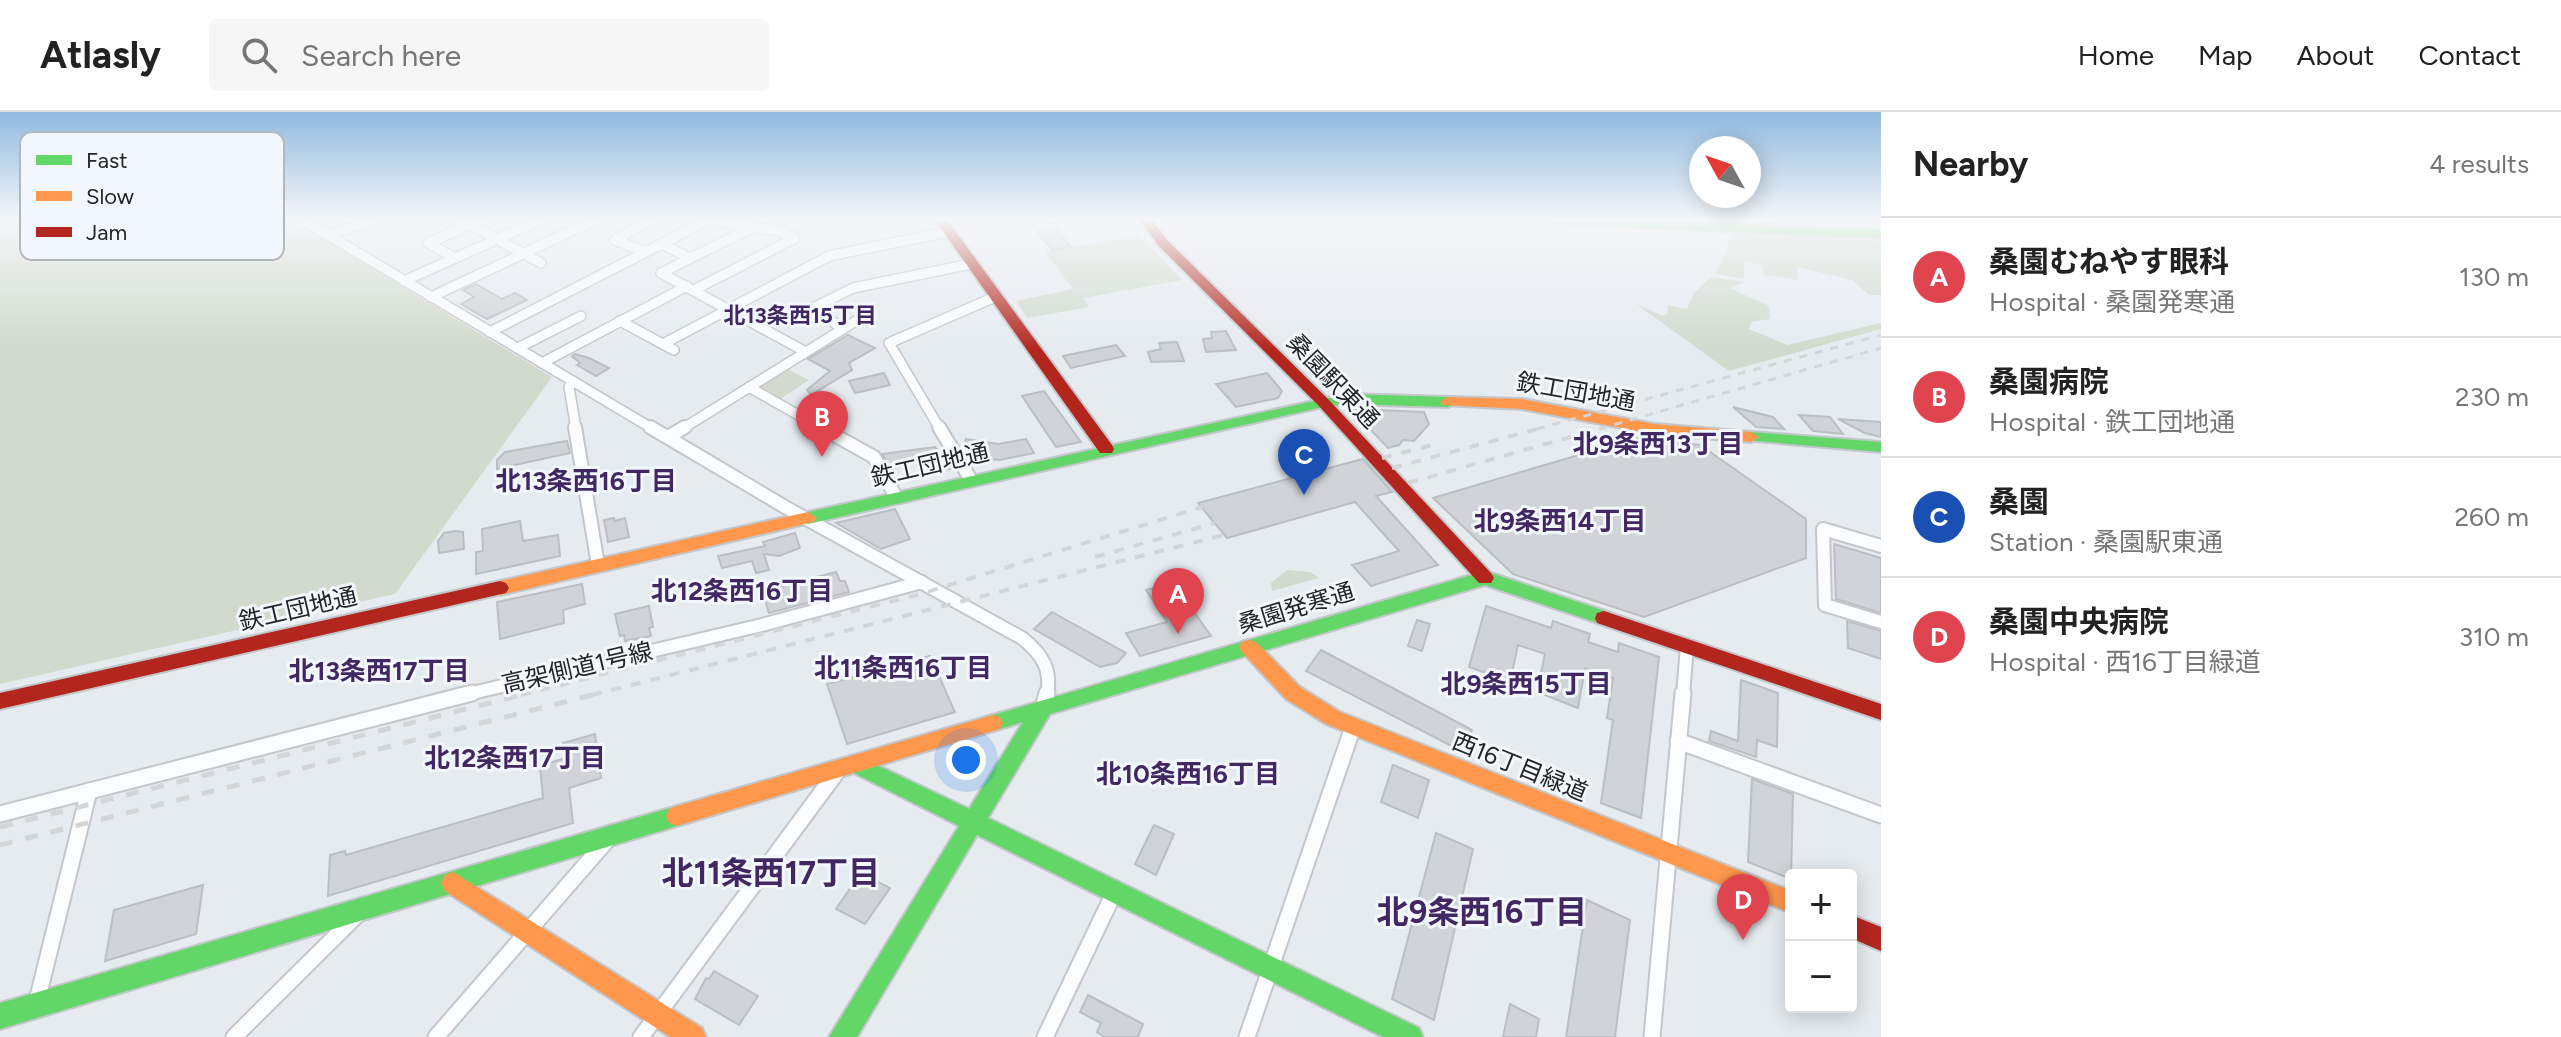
<!DOCTYPE html>
<meta charset="utf-8">
<style>
body{margin:0;font-family:Figtree,"Noto Sans JP",sans-serif;background:#f6f6f6;color:#222}
.controls{position:absolute;right:24px;bottom:24px;display:grid;overflow:hidden;border-radius:8px;box-shadow:0 4px 20px #0003}
.controls button{width:72px;height:72px;display:grid;place-items:center;padding:0;border:0;border-bottom:2px solid #e0e0e0;background:#fff;color:#222;font:40px sans-serif}
.compass{position:absolute;left:1689px;top:24px;width:72px;height:72px;border-radius:50%;background:#fff;box-shadow:0 4px 20px #0003;rotate:310deg}
.you{position:absolute;left:966px;top:648px;width:28px;height:28px;margin:-20px;border:6px solid #fff;border-radius:50%;background:#1a73e8;box-shadow:0 0 0 12px #1a73e833}
.badge{display:grid;place-items:center;width:52px;height:52px;border-radius:50%;background:#d93025;color:#fff;font-size:26px;font-weight:700}
.pin{position:absolute;translate:-50% -66px;filter:drop-shadow(0 2px 4px #0008)}
.pin::after{content:'';position:absolute;top:42px;width:28px;height:24px;background:inherit;clip-path:polygon(0 0,100% 0,50% 100%)}
.list{margin:0;padding:0;list-style:none}
h2{display:flex;justify-content:space-between;align-items:center;height:104px;margin:0;padding:0 32px;font-size:34px}
h2 small{font-size:26px;font-weight:400;color:#767676}
.list li{display:grid;grid-template-columns:52px 1fr auto;gap:24px;align-items:center;box-sizing:border-box;height:120px;padding:0 32px;border-top:2px solid #e0e0e0}
.list b{display:block;font-size:30px;white-space:nowrap}
.list p{margin:0;font-size:26px;white-space:nowrap;color:#767676}
.list em{font-size:26px;font-style:normal;color:#767676}
.icon{flex:none;width:44px;height:44px;fill:none;stroke:currentColor;stroke-width:2;stroke-linecap:round;stroke-linejoin:round}
.map{position:relative;flex:none;width:1881px;height:925px;overflow:hidden}
header{display:flex;align-items:center;gap:48px;box-sizing:border-box;height:112px;padding:0 40px;background:#fff;border-bottom:2px solid #e0e0e0}
header strong{font-size:38px}
nav{display:flex;gap:44px;margin-inline-start:auto;font-size:28px}
.search{width:560px;height:72px;background:#f6f6f6;display:flex;align-items:center;gap:20px;box-sizing:border-box;padding:0 28px;border-radius:8px;color:#767676;font-size:30px}
main{display:flex}
aside{flex:1;background:#fff}
.map>svg:first-child{display:block}
.green{fill:#d1dacd}
.building{fill:#d0d3d7;stroke:#bbbec2;stroke-width:2}
.lines{fill:none;stroke-linecap:round;stroke-linejoin:round}
.street-far2-casing{stroke:#c3c7cb;stroke-width:12}
.street-far1-casing{stroke:#c3c7cb;stroke-width:16}
.street-casing{stroke:#c3c7cb;stroke-width:19}
.fast-casing{stroke:#c3c7cb;stroke-width:4}
.slow-casing{stroke:#c3c7cb;stroke-width:4}
.jam-casing{stroke:#c3c7cb;stroke-width:4}
.street-far2{stroke:#fbfcfd;stroke-width:9}
.street-far1{stroke:#fbfcfd;stroke-width:12}
.street{stroke:#fbfcfd;stroke-width:15}
.fast{fill:#63d668;fill-rule:evenodd}
.slow{fill:#ff974d;fill-rule:evenodd}
.jam{fill:#b3261e;fill-rule:evenodd}
.rail-far2{stroke:#d4d5d6;stroke-width:3;stroke-dasharray:8 8;stroke-linecap:butt}
.rail-far1{stroke:#d4d5d6;stroke-width:4;stroke-dasharray:10 10;stroke-linecap:butt}
.rail{stroke:#d4d5d6;stroke-width:5;stroke-dasharray:13 13;stroke-linecap:butt}
.labels{text-anchor:middle;stroke-width:6;stroke-linejoin:round;paint-order:stroke}
.far-neighbourhood-label{font-size:22px;font-weight:bold;fill:#412862;stroke:#f2f7fd}
.street-label{font-size:24px;fill:#222529;stroke:#f2f7fd}
.neighbourhood-label{font-size:26px;font-weight:bold;fill:#412862;stroke:#f2f7fd}
.near-neighbourhood-label{font-size:32px;font-weight:bold;fill:#412862;stroke:#f2f7fd}
.key{fill:#f2f7fd;stroke:#b4b8bd;stroke-width:2}
.key-label{font-size:22px;fill:#222529}
</style>
<header>
<strong>Atlasly</strong>
<div class="search"><svg class="icon" aria-label="search" viewBox="0 0 24 24"><circle cx="10" cy="10" r="6"/><path d="M15 15l6 6"/></svg>Search here</div>
<nav><a>Home</a><a>Map</a><a>About</a><a>Contact</a></nav>
</header>
<main>
<div class="map">
<svg width="1881" height="925" viewBox="0 0 1881 925">
<rect width="100%" height="100%" fill="#e6ebf0"/>
<g class="green">
<polygon points="0,108 292,108 552,265 395,482 0,572"/>
<polygon points="1730,122 1851,125 1881,129 1881,183 1869,183 1852,168 1797,155 1798,168 1764,163 1762,153 1744,149 1744,167 1715,162 1726,142"/>
<polygon points="1139,124 1182,168 1083,186 1089,195 1027,206 1016,189 1073,177 1045,140"/>
<polygon points="1711,165 1745,170 1730,176 1769,194 1770,207 1751,210 1749,217 1787,233 1881,211 1881,217 1729,259 1636,192 1663,204 1668,201 1667,193 1687,197 1693,182"/>
<polygon points="785,256 809,268 780,287 759,275"/>
<polygon points="1287,458 1310,460 1319,466 1272,479 1271,471"/>
</g>
<g class="building">
<polygon points="1028,108 1048,108 1071,135 1052,138"/>
<polygon points="476,172 502,187 515,181 527,188 487,207 461,192 474,185 463,178"/>
<polygon points="1226,219 1236,238 1206,240 1203,227 1212,226 1211,220"/>
<polygon points="848,223 875,236 849,251 852,258 811,283 807,278 830,259 808,247"/>
<polygon points="1177,230 1184,249 1151,250 1148,240 1161,237 1159,231"/>
<polygon points="1116,233 1125,244 1071,256 1063,244"/>
<polygon points="575,242 589,246 609,256 596,264 577,253 580,251 572,244"/>
<polygon points="884,261 890,273 855,281 849,269"/>
<polygon points="1267,261 1282,279 1278,286 1236,295 1216,272"/>
<polygon points="1044,279 1081,330 1056,335 1022,284"/>
<polygon points="1733,295 1773,305 1784,317 1756,315"/>
<polygon points="1350,296 1369,303 1378,298 1424,300 1429,312 1414,329 1403,328 1399,333 1388,336"/>
<polygon points="1799,303 1830,305 1843,322 1813,319"/>
<polygon points="1838,307 1881,310 1881,325 1865,321"/>
<polygon points="1636,326 1700,333 1806,407 1806,446 1644,505 1513,462 1433,386"/>
<polygon points="966,327 998,332 1026,327 1034,341 1000,348 971,345 963,338"/>
<polygon points="567,329 570,341 497,357 497,348 505,340"/>
<polygon points="935,335 953,356 930,362 922,348 891,357 882,342"/>
<polygon points="1363,347 1392,380 1376,384 1438,453 1371,474 1352,453 1399,439 1355,390 1227,426 1198,391"/>
<polygon points="895,397 910,427 881,437 836,411"/>
<polygon points="614,406 615,409 625,406 629,425 608,430 604,408"/>
<polygon points="520,409 523,429 558,423 560,444 476,462 476,440 483,439 482,417"/>
<polygon points="455,419 463,420 464,437 439,441 438,429 444,421"/>
<polygon points="795,421 800,436 779,444 764,442 769,458 756,461 752,449 722,456 718,444 765,434 763,430"/>
<polygon points="1834,432 1881,446 1881,501 1836,487"/>
<polygon points="836,460 840,469 845,469 849,480 769,501 765,488 773,486 770,477"/>
<polygon points="1173,470 1211,524 1140,544 1126,521 1167,510 1146,478"/>
<polygon points="582,472 585,492 563,498 564,511 500,527 497,490"/>
<polygon points="649,494 653,515 649,516 651,524 625,529 624,523 620,524 615,502"/>
<polygon points="1486,494 1551,516 1553,509 1590,522 1588,530 1618,540 1619,531 1659,545 1641,706 1601,691 1613,608 1607,606 1613,566 1585,556 1578,596 1537,580 1545,542 1518,533 1510,570 1469,555"/>
<polygon points="1052,500 1126,541 1117,551 1100,555 1034,517"/>
<polygon points="1417,508 1430,512 1422,539 1408,534"/>
<polygon points="1847,509 1881,519 1881,547 1848,536"/>
<polygon points="1321,538 1472,618 1461,639 1306,559"/>
<polygon points="930,544 955,600 847,632 827,572"/>
<polygon points="1741,568 1778,581 1777,635 1757,628 1756,645 1709,629 1711,619 1738,629"/>
<polygon points="595,622 601,666 569,676 573,711 328,784 330,743 345,739 346,743 543,686 540,654 565,646 563,631"/>
<polygon points="1393,653 1429,668 1418,706 1381,690"/>
<polygon points="1752,667 1793,682 1791,767 1748,750"/>
<polygon points="1154,713 1174,722 1156,763 1135,752"/>
<polygon points="1436,721 1473,737 1434,908 1392,887"/>
<polygon points="861,761 890,776 865,812 836,797"/>
<polygon points="203,773 196,822 105,849 114,798"/>
<polygon points="1587,788 1630,808 1615,925 1566,925"/>
<polygon points="714,859 758,884 739,913 695,887 706,866 709,867"/>
<polygon points="1088,883 1143,912 1138,925 1105,925 1097,920 1101,911 1080,900"/>
<polygon points="1510,892 1539,907 1536,925 1503,925"/>
</g>
<g class="lines">
<defs>
<g id="street-far2">
<polyline points="303,108 653,317"/>
<polyline points="462,108 541,151"/>
<polyline points="753,115 661,161 806,240"/>
<polyline points="328,123 375,108"/>
<polyline points="662,132 690,146"/>
<polyline points="643,139 615,128 650,108"/>
<polyline points="455,146 428,131 481,108"/>
<polyline points="404,169 540,108"/>
<polyline points="694,178 795,126 779,119 712,108"/>
<polyline points="431,185 595,108"/>
<polyline points="620,209 674,238"/>
<polyline points="843,217 813,196 853,176 971,152"/>
<polyline points="490,220 708,108"/>
<polyline points="663,232 829,144 947,120"/>
<polyline points="518,236 581,204"/>
<polyline points="542,251 687,174"/>
<polyline points="573,269 569,275 576,317"/>
<polyline points="749,275 823,317"/>
<polyline points="682,317 864,204"/>
<polyline points="940,317 889,231 995,185"/>
</g>
<g id="street-far1">
<polyline points="575,315 598,453"/>
<path d="M 650,315 L 785,395 L 1022,526 C 1042,542 1052,557 1047,583"/>
<polyline points="820,315 874,345 896,385"/>
<polyline points="939,315 971,368"/>
<polyline points="668,325 685,315"/>
<polyline points="1881,434 1823,417 1825,493 1881,510"/>
<polyline points="464,583 762,513 922,470"/>
<polyline points="1683,583 1687,534"/>
</g>
<g id="street">
<polyline points="1043,596 1047,581"/>
<polyline points="1678,629 1881,703"/>
<polyline points="0,702 472,581"/>
<polyline points="36,893 89,679"/>
<polyline points="234,925 357,803"/>
<polyline points="436,925 608,727"/>
<polyline points="641,925 839,657"/>
<polyline points="1045,925 1115,779"/>
<polyline points="1247,925 1353,615"/>
<polyline points="1652,925 1683,581"/>
</g>
<g id="fast">
<polygon points="1546,108 1643,108 1881,118 1881,126 1552,112"/>
<polygon points="1346,282 1448,285 1456,290 1448,295 1346,292 1323,295 808,412 799,406 808,400"/>
<polygon points="1751,320 1881,330 1881,340 1745,328 1743,325 1745,322"/>
<polygon points="1485,459 1611,501 1613,506 1611,511 1604,513 1485,473 1050,602 988,706 1419,916 1423,925 1383,925 977,723 857,925 829,925 959,714 848,658 844,652 848,646 855,643 862,646 969,697 1023,610 993,619 986,617 983,611 986,605"/>
<polygon points="677,694 685,697 688,704 685,711 677,714 0,917 0,891"/>
</g>
<g id="slow">
<polygon points="1448,285 1522,287 1654,312 1751,320 1759,325 1751,330 1654,322 1522,297 1443,293 1440,290"/>
<polygon points="808,400 817,406 814,410 500,483 491,476 500,469"/>
<polygon points="1249,528 1256,530 1300,575 1340,600 1791,779 1791,801 1326,612 1286,587 1242,540 1239,535 1242,530"/>
<polygon points="993,603 1000,605 1003,611 1000,617 677,714 669,711 666,704 669,697 677,694"/>
<polygon points="453,760 702,916 706,925 670,925 445,779 441,771 445,763"/>
</g>
<g id="jam">
<polygon points="935,108 947,108 1112,333 1114,337 1112,341 1100,341"/>
<polygon points="1140,108 1152,108 1166,127 1328,287 1491,461 1494,466 1491,471 1479,471 1318,293 1158,133"/>
<polygon points="500,469 506,471 509,476 506,481 0,597 0,581"/>
<polygon points="1604,499 1881,592 1881,608 1597,511 1595,506 1597,501"/>
<polygon points="1851,803 1881,815 1881,839 1851,826"/>
</g>
</defs>
<use href="#street-far2" class="street-far2-casing"/>
<use href="#street-far1" class="street-far1-casing"/>
<use href="#street" class="street-casing"/>
<use href="#fast" class="fast-casing"/>
<use href="#slow" class="slow-casing"/>
<use href="#jam" class="jam-casing"/>
<use href="#street-far2" class="street-far2"/>
<use href="#street-far1" class="street-far1"/>
<use href="#street" class="street"/>
<use href="#fast" class="fast"/>
<use href="#slow" class="slow"/>
<use href="#jam" class="jam"/>
<g class="rail-far2">
<polyline points="1537,317 1881,223"/>
<polyline points="1599,317 1881,236"/>
</g>
<g class="rail-far1">
<polyline points="1382,346 1436,332"/>
<polyline points="1392,356 1545,315"/>
<polyline points="1408,371 1606,315"/>
<polyline points="1095,445 1215,411"/>
<polyline points="521,583 917,483 1202,395"/>
<polyline points="592,583 1224,423"/>
</g>
<g class="rail">
<polyline points="0,715 529,581"/>
<polyline points="0,733 600,581"/>
</g>
</g>
<linearGradient id="sky" x2="0" y2="1"><stop stop-color="#90badf"/><stop offset="0.45" stop-color="#f4f6f8"/><stop offset="1" stop-color="#f4f6f8" stop-opacity="0"/></linearGradient>
<rect width="1881" height="238" fill="url(#sky)"/>
<g class="labels">
<g class="far-neighbourhood-label">
<text x="800" y="211">北13条西15丁目</text>
</g>
<g class="street-label">
<text transform="translate(1333 269) rotate(46)" y="8">桑園駅東通</text>
<text transform="translate(1576 280) rotate(10)" y="8">鉄工団地通</text>
<text transform="translate(930 353) rotate(-13)" y="8">鉄工団地通</text>
<text transform="translate(1296 496) rotate(-17)" y="8">桑園発寒通</text>
<text transform="translate(298 497) rotate(-13)" y="8">鉄工団地通</text>
<text transform="translate(577 556) rotate(-13)" y="8">高架側道1号線</text>
<text transform="translate(1520 655) rotate(22)" y="8">西16丁目緑道</text>
</g>
<g class="neighbourhood-label">
<text x="1658" y="341">北9条西13丁目</text>
<text x="586" y="378">北13条西16丁目</text>
<text x="1560" y="418">北9条西14丁目</text>
<text x="742" y="488">北12条西16丁目</text>
<text x="903" y="565">北11条西16丁目</text>
<text x="379" y="568">北13条西17丁目</text>
<text x="1526" y="581">北9条西15丁目</text>
<text x="515" y="655">北12条西17丁目</text>
<text x="1188" y="671">北10条西16丁目</text>
</g>
<g class="near-neighbourhood-label">
<text x="771" y="772">北11条西17丁目</text>
<text x="1482" y="811">北9条西16丁目</text>
</g>
</g>
<rect x="20" y="20" width="264" height="128" rx="12" class="key"/>
<rect x="36" y="43" width="36" height="10" fill="#63d668"/>
<rect x="36" y="79" width="36" height="10" fill="#ff974d"/>
<rect x="36" y="115" width="36" height="10" fill="#b3261e"/>
<g class="key-label">
<text x="86" y="56">Fast</text>
<text x="86" y="92">Slow</text>
<text x="86" y="128">Jam</text>
</g>
</svg>
<div class="controls">
<button>+</button>
<button>−</button>
</div>
<svg class="compass" viewBox="-18 -18 36 36"><path d="M0-13l5 13h-10z" fill="#e53935"/><path d="M0 13l5-13h-10z" fill="#767676"/></svg>
<div class="you"></div>
<div class="pin badge" style="left:1178px;top:522px;background:#e0444e">A</div>
<div class="pin badge" style="left:822px;top:345px;background:#e0444e">B</div>
<div class="pin badge" style="left:1304px;top:383px;background:#1a4fb4">C</div>
<div class="pin badge" style="left:1743px;top:828px;background:#e0444e">D</div>
</div>
<aside>
<h2>Nearby<small>4 results</small></h2>
<ul class="list">
<li><span class="badge" style="background:#e0444e">A</span><div><b>桑園むねやす眼科</b><p>Hospital · 桑園発寒通</p></div><em>130 m</em></li>
<li><span class="badge" style="background:#e0444e">B</span><div><b>桑園病院</b><p>Hospital · 鉄工団地通</p></div><em>230 m</em></li>
<li><span class="badge" style="background:#1a4fb4">C</span><div><b>桑園</b><p>Station · 桑園駅東通</p></div><em>260 m</em></li>
<li><span class="badge" style="background:#e0444e">D</span><div><b>桑園中央病院</b><p>Hospital · 西16丁目緑道</p></div><em>310 m</em></li>
</ul>
</aside>
</main>
